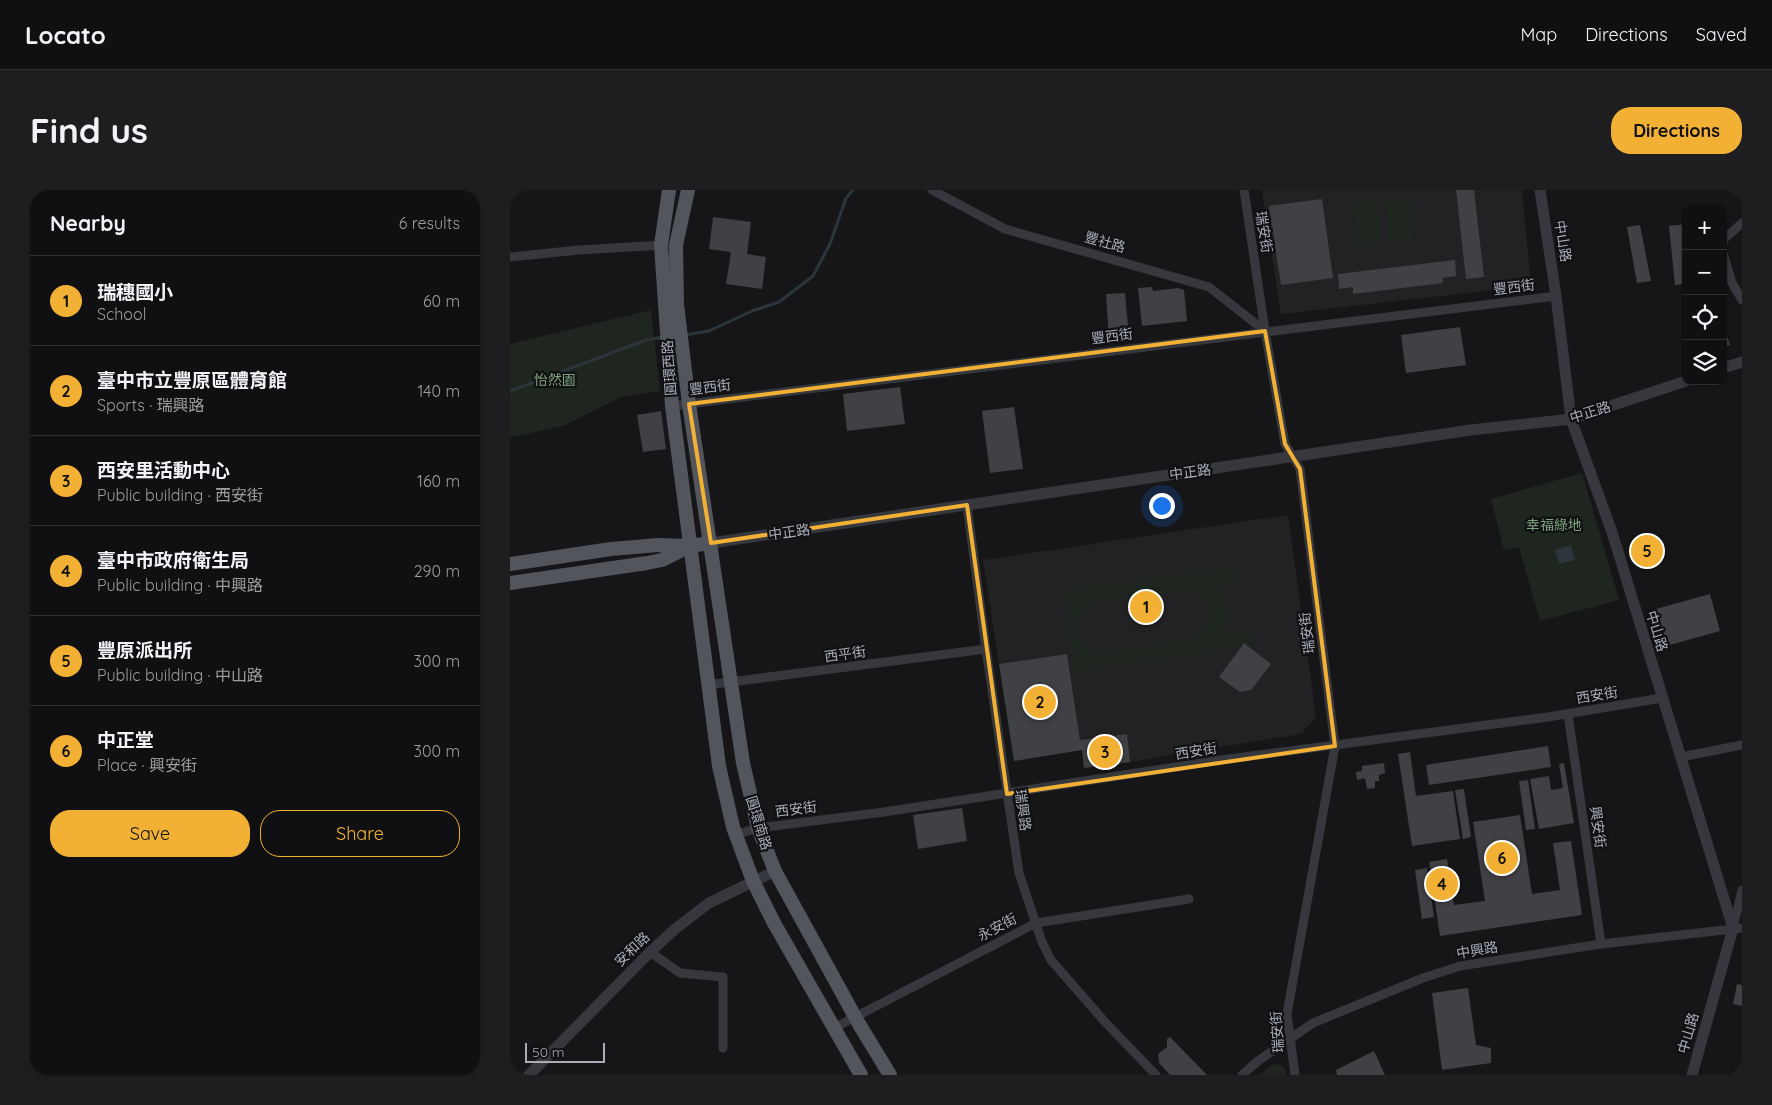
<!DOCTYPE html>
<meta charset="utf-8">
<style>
body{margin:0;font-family:Quicksand,"Noto Sans TC",sans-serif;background:#1e1e20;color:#f1f3f6}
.controls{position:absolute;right:15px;top:15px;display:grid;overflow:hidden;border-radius:10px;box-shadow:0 1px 4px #0004}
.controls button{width:45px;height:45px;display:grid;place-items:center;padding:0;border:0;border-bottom:1px solid #303032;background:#101012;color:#f1f3f6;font:25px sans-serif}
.scale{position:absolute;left:15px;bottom:12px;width:80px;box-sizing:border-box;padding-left:5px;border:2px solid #a8adb8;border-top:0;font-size:14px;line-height:18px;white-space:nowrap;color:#a8adb8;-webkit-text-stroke:4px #111113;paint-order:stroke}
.you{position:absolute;left:651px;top:315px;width:18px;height:18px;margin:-12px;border:4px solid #fff;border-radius:50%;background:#1a73e8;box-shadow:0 0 0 8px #1a73e833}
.badge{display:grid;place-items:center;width:32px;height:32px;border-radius:50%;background:#f2b134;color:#111;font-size:16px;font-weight:700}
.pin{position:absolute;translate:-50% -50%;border:2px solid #fff;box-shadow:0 1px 5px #0006}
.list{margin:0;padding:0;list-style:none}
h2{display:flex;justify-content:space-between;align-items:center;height:65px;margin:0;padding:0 20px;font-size:21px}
h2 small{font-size:16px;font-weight:400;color:#9c9d9f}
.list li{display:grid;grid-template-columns:32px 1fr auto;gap:15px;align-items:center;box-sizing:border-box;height:90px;padding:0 20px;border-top:1px solid #303032}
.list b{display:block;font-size:19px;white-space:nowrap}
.list p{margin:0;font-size:16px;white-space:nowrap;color:#9c9d9f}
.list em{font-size:16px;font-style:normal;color:#9c9d9f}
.actions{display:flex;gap:10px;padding:15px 20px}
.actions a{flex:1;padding:11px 0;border:1px solid #f2b134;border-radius:20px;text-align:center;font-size:18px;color:#f2b134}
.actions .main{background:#f2b134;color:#111}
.icon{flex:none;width:28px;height:28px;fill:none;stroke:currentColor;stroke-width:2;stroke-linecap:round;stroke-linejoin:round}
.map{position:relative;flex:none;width:1232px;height:885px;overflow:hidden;border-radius:20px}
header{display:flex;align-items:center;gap:30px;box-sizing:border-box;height:70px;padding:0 25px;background:#101012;border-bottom:1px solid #303032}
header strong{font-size:24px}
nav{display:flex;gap:28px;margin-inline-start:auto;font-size:18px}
.intro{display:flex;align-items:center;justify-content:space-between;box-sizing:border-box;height:120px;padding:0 30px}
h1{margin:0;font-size:35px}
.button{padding:12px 22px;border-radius:20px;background:#f2b134;color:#111;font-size:18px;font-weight:700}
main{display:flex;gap:30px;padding:0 30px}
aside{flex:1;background:#101012;border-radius:20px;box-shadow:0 1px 4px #0004}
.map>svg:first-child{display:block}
.built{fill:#222225}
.green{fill:#1e261f;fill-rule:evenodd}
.water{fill:#2c353c}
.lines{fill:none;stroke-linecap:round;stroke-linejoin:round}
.stream{stroke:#2c353c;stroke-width:3}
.building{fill:#404145}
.minor{stroke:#37383d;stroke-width:9}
.tertiary{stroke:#37383d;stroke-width:11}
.primary{stroke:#53555c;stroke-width:14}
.marked{fill:none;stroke:#f2b134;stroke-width:4;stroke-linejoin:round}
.labels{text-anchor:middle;stroke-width:4.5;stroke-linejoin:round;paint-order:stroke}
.street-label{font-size:14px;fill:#a8adb8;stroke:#111113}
.park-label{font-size:14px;fill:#7fa381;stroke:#111113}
</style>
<header>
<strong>Locato</strong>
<nav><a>Map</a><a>Directions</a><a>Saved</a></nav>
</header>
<div class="intro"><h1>Find us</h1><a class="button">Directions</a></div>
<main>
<aside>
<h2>Nearby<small>6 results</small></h2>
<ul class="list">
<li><span class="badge">1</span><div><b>瑞穗國小</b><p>School</p></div><em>60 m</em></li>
<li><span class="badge">2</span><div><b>臺中市立豐原區體育館</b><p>Sports · 瑞興路</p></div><em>140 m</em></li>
<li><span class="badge">3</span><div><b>西安里活動中心</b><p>Public building · 西安街</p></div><em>160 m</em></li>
<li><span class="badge">4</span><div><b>臺中市政府衛生局</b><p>Public building · 中興路</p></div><em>290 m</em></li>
<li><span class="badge">5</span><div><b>豐原派出所</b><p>Public building · 中山路</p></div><em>300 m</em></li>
<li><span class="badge">6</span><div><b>中正堂</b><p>Place · 興安街</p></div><em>300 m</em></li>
</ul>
<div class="actions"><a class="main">Save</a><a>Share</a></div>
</aside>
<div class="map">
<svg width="1232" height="885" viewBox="0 0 1232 885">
<rect width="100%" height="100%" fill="#161618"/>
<g class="built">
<polygon points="752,0 1012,0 1021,96 771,124"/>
<polygon points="778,325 806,527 791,544 620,572 616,544 570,550 557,464 489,474 473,370"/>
</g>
<g class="green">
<polygon points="900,6 905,50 879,53 874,9"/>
<polygon points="867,10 872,53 846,57 841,13"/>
<polygon points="141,120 150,201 111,207 55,235 0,248 0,154"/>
<polygon points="1072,283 1109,410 1030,431 1009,358 994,360 981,309"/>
<path d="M 727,376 L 729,392 L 709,395 C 719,411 721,427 715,445 L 740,441 L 742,456 L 564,482 L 561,466 L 568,465 C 555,450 553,433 562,415 L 554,416 L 550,400 ZM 677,400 C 701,406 705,433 685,447 L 588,462 C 562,454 561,426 584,413 Z"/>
<polygon points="769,874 775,878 776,885 750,885 762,875"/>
</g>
<polygon class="water" points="1061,355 1065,370 1049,374 1045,360"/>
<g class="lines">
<g class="stream">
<polyline points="175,145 199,141 242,121 269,112 303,86 320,54 336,8 343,0"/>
<polyline points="0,201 136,150 154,147"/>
</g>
</g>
<g class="building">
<polygon points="946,0 964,0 974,87 956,89"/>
<polygon points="812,9 823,88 771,95 759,16"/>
<polygon points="203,27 241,32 237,64 256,67 252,99 216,94 221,62 199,59"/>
<polygon points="1176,34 1176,94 1165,95 1159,36"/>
<polygon points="1130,35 1141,91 1127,93 1117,37"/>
<polygon points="945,70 946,86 932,88 933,93 843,104 843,97 829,99 828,84"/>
<polygon points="642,97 643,101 668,98 674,100 677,131 632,136 628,98"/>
<polygon points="615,103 619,147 599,149 596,104"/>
<polygon points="1213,134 1220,155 1213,157"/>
<polygon points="950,137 956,175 896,183 891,145"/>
<polygon points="390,197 395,234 337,241 333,204"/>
<polygon points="504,217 513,279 480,283 472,221"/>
<polygon points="151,221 156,259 133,262 127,225"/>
<polygon points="1200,404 1210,441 1156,456 1146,419"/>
<polygon points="734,453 761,474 741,500 730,502 709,487"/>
<polygon points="557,464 570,550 617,544 620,572 574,578 572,560 504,571 489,474"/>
<polygon points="1038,556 1041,577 919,595 916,575"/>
<polygon points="900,562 906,606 943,601 950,649 902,656 888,564"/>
<polygon points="874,573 875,583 869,585 869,591 865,591 865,598 857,599 855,588 847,590 846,582 852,581 852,576"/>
<polygon points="1054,573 1064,633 1029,639 1020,589 1039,586 1041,600 1053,598 1049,574"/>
<polygon points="1018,590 1025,639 1016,640 1009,591"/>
<polygon points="954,599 961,647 953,649 945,600"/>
<polygon points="452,618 457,651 408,659 403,625"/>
<polygon points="1010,625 1022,704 1050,700 1043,653 1061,651 1072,725 930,746 919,672 937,669 944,715 975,711 963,632"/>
<polygon points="917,678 924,727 912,729 905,680"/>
<polygon points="1227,794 1232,795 1232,816 1223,814"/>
<polygon points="958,798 966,855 981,858 981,873 932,880 922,803"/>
<polygon points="660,847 663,850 697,885 660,885 649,873 648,864 657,857 657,849"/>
<polygon points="864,861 875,885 827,885 826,880"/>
</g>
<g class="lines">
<g class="minor">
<polyline points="422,0 495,39 699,97 755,141"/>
<polyline points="734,0 755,141 775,254 790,279 825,556 777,824 785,885"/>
<polyline points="1213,54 1214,49 1232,33"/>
<polyline points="1213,63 1222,93 1232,110"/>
<polyline points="0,67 69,60 154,55"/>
<polyline points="162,216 1046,106"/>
<polyline points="457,315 476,459 509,683 532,752 541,770 595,832 646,885"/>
<polyline points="197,495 476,459"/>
<polyline points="1058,524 1091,754"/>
<polyline points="1171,567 1232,555"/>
<polyline points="225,645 248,638 374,622 711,570 1038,527 1152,508"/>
<polyline points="1223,738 1232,700"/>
<polyline points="140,762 170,783 213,787 213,858"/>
<polyline points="324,838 526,733 679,709"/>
<polyline points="732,885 748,871 803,833 913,788 950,776 1091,754 1232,738"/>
</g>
<g class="tertiary">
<polyline points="1030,0 1046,106 1061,229 1102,342 1223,738 1182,885"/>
<polyline points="1213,178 1232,172"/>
<polyline points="201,353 961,240 1061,229 1176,191"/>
<polyline points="19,885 140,762 165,739 199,713 265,681"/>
</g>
<g class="primary">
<polyline points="159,0 151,55 162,216 209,576 223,637 243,691 264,733 351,885"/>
<polyline points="178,0 166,55 167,114 179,214 233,573 248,638 265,681 349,834 380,885"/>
<polyline points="0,374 101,359 148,355 179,356 201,353"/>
<polyline points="0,393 137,373 152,370 178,357"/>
</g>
</g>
<path class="marked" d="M 755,141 L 775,254 L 790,279 L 825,556 L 497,604 L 457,315 L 201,353 L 179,214 Z"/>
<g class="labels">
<g class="street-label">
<text transform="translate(754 42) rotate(81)" y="5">瑞安街</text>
<text transform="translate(1053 51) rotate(81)" y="5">中山路</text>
<text transform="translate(595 52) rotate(16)" y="5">豐社路</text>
<text transform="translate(1004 97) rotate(-7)" y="5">豐西街</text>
<text transform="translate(602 146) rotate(-7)" y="5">豐西街</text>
<text transform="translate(159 178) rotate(-94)" y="5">圓環西路</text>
<text transform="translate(200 197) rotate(-7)" y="5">豐西街</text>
<text transform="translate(1080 222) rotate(-17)" y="5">中正路</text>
<text transform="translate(680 282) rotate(-8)" y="5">中正路</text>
<text transform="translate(279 342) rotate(-8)" y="5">中正路</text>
<text transform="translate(1147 441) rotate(73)" y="5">中山路</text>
<text transform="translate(797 443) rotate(-97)" y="5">瑞安街</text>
<text transform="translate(335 464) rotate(-8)" y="5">西平街</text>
<text transform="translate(1087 505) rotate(-9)" y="5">西安街</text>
<text transform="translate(686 561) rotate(-9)" y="5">西安街</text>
<text transform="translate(286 619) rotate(-7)" y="5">西安街</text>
<text transform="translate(513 620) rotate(82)" y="5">瑞興路</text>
<text transform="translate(249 633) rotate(73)" y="5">圓環南路</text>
<text transform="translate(1088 637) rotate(82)" y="5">興安街</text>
<text transform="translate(487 737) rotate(-28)" y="5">永安街</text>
<text transform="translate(122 759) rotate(-44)" y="5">安和路</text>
<text transform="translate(967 760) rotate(-10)" y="5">中興路</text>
<text transform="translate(767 842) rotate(-94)" y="5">瑞安街</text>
<text transform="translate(1178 843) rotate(-74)" y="5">中山路</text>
</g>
<g class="park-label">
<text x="45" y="195">怡然園</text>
<text x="1044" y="340">幸福綠地</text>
</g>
</g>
</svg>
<div class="controls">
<button>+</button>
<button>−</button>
<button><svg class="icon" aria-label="locate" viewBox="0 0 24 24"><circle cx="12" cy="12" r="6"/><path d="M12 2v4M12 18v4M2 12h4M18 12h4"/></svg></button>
<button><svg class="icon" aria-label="layers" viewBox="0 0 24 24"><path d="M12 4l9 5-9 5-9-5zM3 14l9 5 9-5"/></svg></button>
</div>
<div class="scale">50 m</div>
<div class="you"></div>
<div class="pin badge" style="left:636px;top:417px">1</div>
<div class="pin badge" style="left:530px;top:512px">2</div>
<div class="pin badge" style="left:595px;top:562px">3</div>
<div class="pin badge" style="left:932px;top:694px">4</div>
<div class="pin badge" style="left:1137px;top:361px">5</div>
<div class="pin badge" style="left:992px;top:668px">6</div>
</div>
</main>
